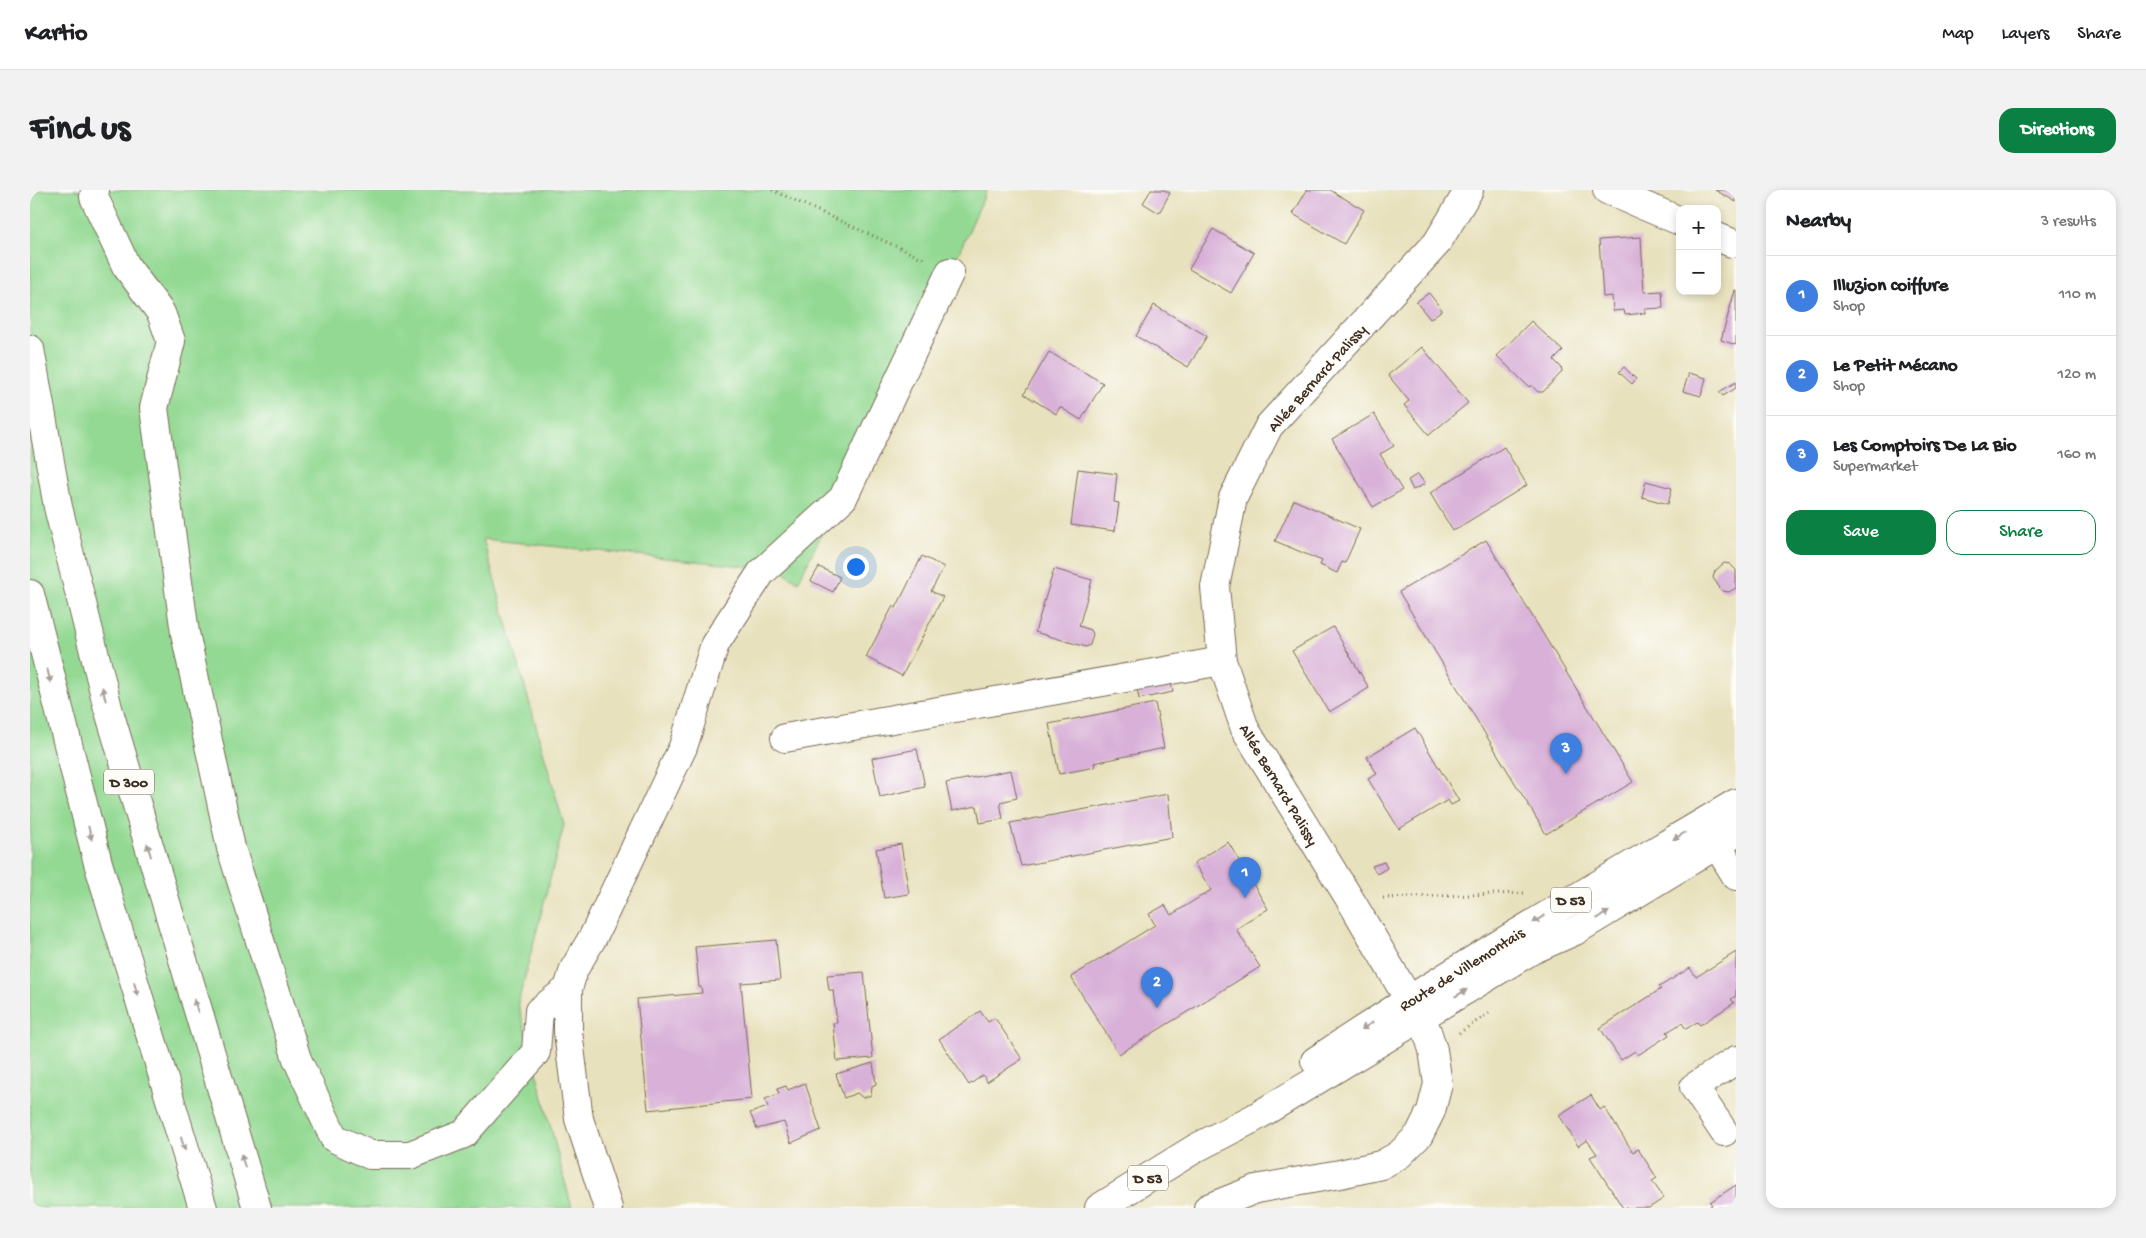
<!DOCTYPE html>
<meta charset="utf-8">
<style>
body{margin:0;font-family:"Gochi Hand",sans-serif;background:#f2f2f2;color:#202124}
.controls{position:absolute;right:15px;top:15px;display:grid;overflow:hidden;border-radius:10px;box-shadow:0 2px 8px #0003}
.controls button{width:45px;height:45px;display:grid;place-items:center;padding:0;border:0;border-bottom:1px solid #e0e0e0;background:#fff;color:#202124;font:25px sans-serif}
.you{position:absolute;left:825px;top:376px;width:18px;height:18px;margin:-12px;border:4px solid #fff;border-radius:50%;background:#1a73e8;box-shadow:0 0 0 8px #1a73e833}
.badge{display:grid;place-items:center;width:32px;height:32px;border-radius:50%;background:#0b8043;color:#fff;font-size:16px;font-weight:700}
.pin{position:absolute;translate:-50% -41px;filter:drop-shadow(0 1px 2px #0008)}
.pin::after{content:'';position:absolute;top:26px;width:18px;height:15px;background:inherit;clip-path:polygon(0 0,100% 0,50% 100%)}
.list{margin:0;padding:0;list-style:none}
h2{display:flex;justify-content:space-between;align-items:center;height:65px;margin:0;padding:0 20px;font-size:21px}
h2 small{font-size:16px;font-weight:400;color:#757577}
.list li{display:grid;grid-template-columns:32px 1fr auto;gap:15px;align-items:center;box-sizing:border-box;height:80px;padding:0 20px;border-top:1px solid #e0e0e0}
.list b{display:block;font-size:19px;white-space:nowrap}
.list p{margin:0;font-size:16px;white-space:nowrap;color:#757577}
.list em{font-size:16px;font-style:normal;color:#757577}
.actions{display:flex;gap:10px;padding:15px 20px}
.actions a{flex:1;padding:11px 0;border:1px solid #0b8043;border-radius:15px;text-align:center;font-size:18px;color:#0b8043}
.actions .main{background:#0b8043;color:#fff}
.map{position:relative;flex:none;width:1706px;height:1018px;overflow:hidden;border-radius:15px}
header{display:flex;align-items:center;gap:30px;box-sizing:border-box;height:70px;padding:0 25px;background:#fff;border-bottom:1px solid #e0e0e0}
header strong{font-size:24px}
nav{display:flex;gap:28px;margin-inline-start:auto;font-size:18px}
.intro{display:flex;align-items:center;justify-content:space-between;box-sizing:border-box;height:120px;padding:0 30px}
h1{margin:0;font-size:35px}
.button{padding:12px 22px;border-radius:15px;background:#0b8043;color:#fff;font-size:18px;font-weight:700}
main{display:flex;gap:30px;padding:0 30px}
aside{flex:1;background:#fff;border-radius:15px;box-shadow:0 2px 8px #0003}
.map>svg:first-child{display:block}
.green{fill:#93d993;stroke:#678258}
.building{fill:#d8b0d8}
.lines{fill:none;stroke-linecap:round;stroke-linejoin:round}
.minor-casing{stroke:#786a56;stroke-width:30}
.major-casing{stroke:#786a56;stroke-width:30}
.path{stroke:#786a56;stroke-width:3;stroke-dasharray:1 4;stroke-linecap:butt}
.minor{stroke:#fff;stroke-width:28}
.major{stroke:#fff;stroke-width:28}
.oneway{fill:#a79f9a}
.labels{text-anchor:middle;stroke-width:4;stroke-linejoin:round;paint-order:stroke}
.shield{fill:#fdfcf7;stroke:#75695f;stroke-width:1}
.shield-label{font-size:15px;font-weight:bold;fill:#3b2a1e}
.street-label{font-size:16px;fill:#3b2a1e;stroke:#fdfcf7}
</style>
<header>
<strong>Kartio</strong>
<nav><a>Map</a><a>Layers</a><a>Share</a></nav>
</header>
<div class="intro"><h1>Find us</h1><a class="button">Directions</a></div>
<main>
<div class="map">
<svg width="1706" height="1018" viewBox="0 0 1706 1018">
<rect width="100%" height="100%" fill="#fdfcf7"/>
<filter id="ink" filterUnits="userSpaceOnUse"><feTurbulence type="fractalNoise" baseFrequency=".02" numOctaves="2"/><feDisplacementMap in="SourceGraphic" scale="10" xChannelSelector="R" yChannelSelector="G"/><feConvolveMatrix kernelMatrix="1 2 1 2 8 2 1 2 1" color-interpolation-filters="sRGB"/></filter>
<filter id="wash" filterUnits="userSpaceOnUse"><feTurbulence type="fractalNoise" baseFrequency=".0096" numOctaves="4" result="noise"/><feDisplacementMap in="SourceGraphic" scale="20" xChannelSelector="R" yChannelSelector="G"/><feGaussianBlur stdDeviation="1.12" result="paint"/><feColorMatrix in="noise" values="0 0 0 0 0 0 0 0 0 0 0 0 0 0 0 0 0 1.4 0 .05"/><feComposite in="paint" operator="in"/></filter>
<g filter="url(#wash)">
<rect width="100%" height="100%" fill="#e8e1bd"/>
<polygon class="green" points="0,0 957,0 927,67 768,392 751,380 453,349 534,635 488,813 542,1018 0,1018"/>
<g id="blocks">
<g class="building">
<polygon points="1121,0 1134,0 1140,3 1129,23 1113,13"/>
<polygon points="1277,0 1300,0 1334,20 1314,54 1263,24"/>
<polygon points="1685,0 1706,0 1706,12 1701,9"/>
<polygon points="1183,39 1224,63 1201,103 1159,79"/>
<polygon points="1611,47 1614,102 1632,101 1633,118 1615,119 1615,123 1595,125 1594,120 1583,121 1582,106 1573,107 1569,50"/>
<polygon points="1705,100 1706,100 1706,155 1691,150"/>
<polygon points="1399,103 1412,120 1400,129 1386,112"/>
<polygon points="1124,115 1177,146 1158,177 1106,146"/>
<polygon points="1501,131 1533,161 1524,170 1531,177 1532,182 1513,202 1508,202 1501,195 1499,197 1467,166"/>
<polygon points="1392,157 1438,213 1399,245 1374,215 1379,211 1358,185"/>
<polygon points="1019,162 1073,193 1051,230 1030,217 1026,224 994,204"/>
<polygon points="1594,177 1606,189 1602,194 1589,182"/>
<polygon points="1659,183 1676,188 1671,206 1653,201"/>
<polygon points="1706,192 1706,198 1693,206 1689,202"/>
<polygon points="1344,224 1364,256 1350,264 1372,300 1343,317 1302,249"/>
<polygon points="1474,257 1497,295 1423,341 1400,303"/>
<polygon points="1048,279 1087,284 1084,312 1089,313 1085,341 1041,335"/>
<polygon points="1388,284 1395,294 1383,300 1378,290"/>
<polygon points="1616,291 1642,298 1638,314 1612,307"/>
<polygon points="1264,310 1330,339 1315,373 1312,372 1307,383 1290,375 1292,371 1245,351"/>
<polygon points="1456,350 1603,592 1516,644 1369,402"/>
<polygon points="892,366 914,377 901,401 913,407 872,486 836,467 863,416 866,418"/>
<polygon points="1694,373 1700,374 1706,380 1706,398 1699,402 1692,401 1683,388 1685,381"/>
<polygon points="789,377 810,387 803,402 781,391"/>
<polygon points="1024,379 1062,390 1049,436 1061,440 1063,444 1060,455 1056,457 1005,442"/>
<polygon points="1303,437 1339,498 1299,522 1262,461"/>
<polygon points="1140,486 1143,502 1109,509 1106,493"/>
<polygon points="1125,513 1134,558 1064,573 1065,577 1029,584 1019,534"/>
<polygon points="1385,538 1429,611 1421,615 1418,610 1369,639 1338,589 1347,584 1337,567"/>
<polygon points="887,559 895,597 850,607 842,568"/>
<polygon points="981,580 987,608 970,612 973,629 950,633 947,616 922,621 916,593"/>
<polygon points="1138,604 1142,647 991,676 980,633"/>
<polygon points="1198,652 1238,719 1206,739 1230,777 1089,864 1041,787 1125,735 1119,724 1135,715 1141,725 1181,700 1164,673"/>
<polygon points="871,654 879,704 854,708 846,659"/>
<polygon points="1354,672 1357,678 1347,684 1342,676"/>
<polygon points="746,750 750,790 711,793 722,909 618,920 607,809 672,803 671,797 669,797 665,757"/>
<polygon points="1706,762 1706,806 1701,809 1704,813 1670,835 1667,832 1656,839 1652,833 1637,842 1639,845 1608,865 1605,861 1591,870 1570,838 1631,799 1629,797 1660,778 1666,787"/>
<polygon points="834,782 843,868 807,871 803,833 807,833 803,800 799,800 797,785"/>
<polygon points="950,821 958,832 965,828 992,869 957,892 953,885 939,895 909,849"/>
<polygon points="843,873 846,894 842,896 841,905 833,908 827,903 814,908 806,884"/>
<polygon points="775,893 791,940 761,953 754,932 727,939 720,923 738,917 735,909 749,904 747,899 756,896 758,900"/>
<polygon points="1561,905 1570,920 1574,917 1603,962 1608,959 1627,988 1622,991 1634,1008 1619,1018 1593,1018 1560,967 1567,964 1557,950 1548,956 1529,925"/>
<polygon points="1706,995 1706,1018 1677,1018 1682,1015 1680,1012"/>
</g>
</g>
</g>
<g filter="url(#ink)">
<use href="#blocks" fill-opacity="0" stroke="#786a56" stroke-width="1"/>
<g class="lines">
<defs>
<g id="minor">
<polyline points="65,0 64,7 96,76 131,123 141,151 124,218 155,443 201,658 267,869 304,948 340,965 380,965 434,944 506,862 509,821 538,799"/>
<polyline points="1577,0 1650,31"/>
<polyline points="1687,47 1702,53"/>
<polyline points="755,548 1192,471"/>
<polyline points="1674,634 1706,686"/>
<polyline points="1694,942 1664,897 1706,870"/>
<polyline points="578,1018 549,929 538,842 538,799 544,779 563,747 653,557 685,454 731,383 813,308 920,82"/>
<polyline points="1178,1018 1226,999 1310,984 1351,975 1369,965 1389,945 1401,921 1408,894 1403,860 1397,841 1324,716 1215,539 1192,471 1185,397 1203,308 1239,236 1407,53 1439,0"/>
</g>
<g id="major">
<polyline points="0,159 28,317 78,518 227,1018"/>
<polyline points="0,404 68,673 173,1018"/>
<path d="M 1285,871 C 1422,779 1565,697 1706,613"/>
<polyline points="1069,1018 1166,958 1224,928 1502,760 1545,741 1706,643"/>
</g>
</defs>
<use href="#minor" class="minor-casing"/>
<use href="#major" class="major-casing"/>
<g class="path">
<polyline points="742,0 894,69"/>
<polyline points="1353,708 1494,703"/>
<polyline points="1429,843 1459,823"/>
</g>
<use href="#minor" class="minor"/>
<use href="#major" class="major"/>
</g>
<defs><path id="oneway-solid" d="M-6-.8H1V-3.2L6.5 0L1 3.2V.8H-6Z" transform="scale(1.25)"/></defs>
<g class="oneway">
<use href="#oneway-solid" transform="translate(19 486) rotate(76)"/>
<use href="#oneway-solid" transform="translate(74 504) rotate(-104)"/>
<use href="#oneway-solid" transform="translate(60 643) rotate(76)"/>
<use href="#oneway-solid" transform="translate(1649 646) rotate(150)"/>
<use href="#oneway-solid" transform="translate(119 660) rotate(-106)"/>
<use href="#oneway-solid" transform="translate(1573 725) rotate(-31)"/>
<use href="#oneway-solid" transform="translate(1509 729) rotate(148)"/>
<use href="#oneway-solid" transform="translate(106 799) rotate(73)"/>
<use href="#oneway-solid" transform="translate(1431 803) rotate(-31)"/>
<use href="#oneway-solid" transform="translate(166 816) rotate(-107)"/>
<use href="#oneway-solid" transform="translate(1337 836) rotate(148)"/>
<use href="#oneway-solid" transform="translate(153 954) rotate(73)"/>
<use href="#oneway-solid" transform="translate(213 971) rotate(-107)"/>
</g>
</g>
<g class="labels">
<g class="shield">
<rect x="74" y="579.5" width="50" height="25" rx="4"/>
<rect x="1521" y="697.5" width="40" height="25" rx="4"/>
<rect x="1098" y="975.5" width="40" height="25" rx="4"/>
</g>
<g class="shield-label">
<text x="99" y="597">D 300</text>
<text x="1541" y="715">D 53</text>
<text x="1118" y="993">D 53</text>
</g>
<g class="street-label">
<text transform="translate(1286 187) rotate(-48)" y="6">Allée Bernard Palissy</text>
<text transform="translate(1250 594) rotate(59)" y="6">Allée Bernard Palissy</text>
<text transform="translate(1431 778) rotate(-32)" y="6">Route de Villemontais</text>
</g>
</g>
</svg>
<div class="controls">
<button>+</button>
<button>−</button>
</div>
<div class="you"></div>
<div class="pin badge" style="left:1215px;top:708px;background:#3f7fe0">1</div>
<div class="pin badge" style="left:1127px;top:818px;background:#3f7fe0">2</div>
<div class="pin badge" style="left:1536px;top:584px;background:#3f7fe0">3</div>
</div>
<aside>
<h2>Nearby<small>3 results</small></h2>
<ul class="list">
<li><span class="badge" style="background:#3f7fe0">1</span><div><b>Illuzion coiffure</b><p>Shop</p></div><em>110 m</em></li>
<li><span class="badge" style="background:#3f7fe0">2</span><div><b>Le Petit Mécano</b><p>Shop</p></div><em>120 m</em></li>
<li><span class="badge" style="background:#3f7fe0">3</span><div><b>Les Comptoirs De La Bio</b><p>Supermarket</p></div><em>160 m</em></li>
</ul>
<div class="actions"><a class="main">Save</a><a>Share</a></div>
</aside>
</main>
